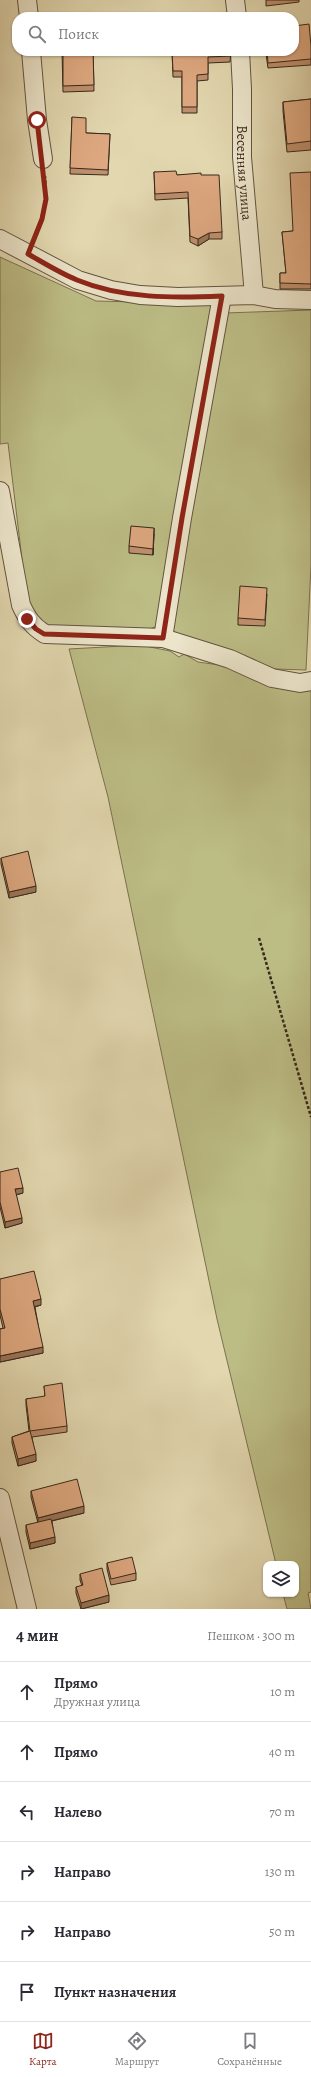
<!DOCTYPE html>
<html lang="ru">
<meta charset="utf-8">
<style>
body{margin:0;font-family:Alegreya,serif;background:#f2f2f3;color:#2b2b33}
.controls{position:absolute;right:12px;bottom:12px;display:grid;overflow:hidden;border-radius:8px;box-shadow:0 1px 3px #0004}
.controls button{width:36px;height:36px;display:grid;place-items:center;padding:0;border:0;border-bottom:1px solid #e1e1e2;background:#fff;color:#2b2b33;font:20px sans-serif}
.stop{position:absolute;width:12px;height:12px;margin:-9px;border:3px solid #8f2418;border-radius:50%;background:#fff}
.stop.end{background:#8f2418;border-color:#fff;box-shadow:0 1px 4px #0008}
.list{margin:0;padding:0;list-style:none}
h2{display:flex;justify-content:space-between;align-items:center;height:52px;margin:0;padding:0 16px;font-size:17px}
h2 small{font-size:13px;font-weight:400;color:#7c7c81}
.list li{display:grid;grid-template-columns:26px 1fr auto;gap:12px;align-items:center;box-sizing:border-box;height:60px;padding:0 16px;border-top:1px solid #e1e1e2}
.list b{display:block;font-size:15px;white-space:nowrap}
.list p{margin:0;font-size:13px;white-space:nowrap;color:#7c7c81}
.list em{font-size:13px;font-style:normal;color:#7c7c81}
.icon{flex:none;width:22px;height:22px;fill:none;stroke:currentColor;stroke-width:2;stroke-linecap:round;stroke-linejoin:round}
.map{position:relative;flex:none;width:311px;height:1609px;overflow:hidden}
.search{position:absolute;background:#fff;box-shadow:0 1px 3px #0004;left:12px;right:12px;top:12px;height:44px;display:flex;align-items:center;gap:10px;box-sizing:border-box;padding:0 14px;border-radius:16px;color:#7c7c81;font-size:15px}
.sheet{height:412px;background:#fff}
nav{display:flex;justify-content:space-around;align-items:center;box-sizing:border-box;height:56px;border-top:1px solid #e1e1e2;background:#fff;font-size:11px;color:#7c7c81}
nav a{display:grid;justify-items:center;gap:2px}
nav .on{color:#8f2418}
.map>svg:first-child{display:block}
.green{fill:#bcbc85;stroke:#7a7250}
.lines{fill:none;stroke-linecap:round;stroke-linejoin:round}
.minor-casing{stroke:#635440;stroke-width:20}
.path{stroke:#39291b;stroke-width:2.5;stroke-dasharray:3 2;stroke-linecap:butt}
.minor{stroke:#ece5cb;stroke-width:18}
.wall{fill:#bf906e;stroke:#39291b}
.shaded-wall{fill:#9b765a;stroke:#39291b}
.building{fill:#dea880;stroke:#39291b}
.route{stroke:#8f2418;stroke-width:5}
.labels{text-anchor:middle;stroke-width:3.5;stroke-linejoin:round;paint-order:stroke}
.street-label{font-size:14px;fill:#39291b;stroke:#ece5cb}
</style>
<div class="map">
<svg width="311" height="1609" viewBox="0 0 311 1609">
<rect width="100%" height="100%" fill="#e2d7af"/>
<filter id="stains"><feTurbulence type="fractalNoise" baseFrequency=".005" numOctaves="4"/><feColorMatrix values="0 0 0 0 .2 0 0 0 0 .09 0 0 0 0 .02 0 0 0 .5 -.17"/></filter>
<radialGradient id="worn" r=".72"><stop offset=".6" stop-color="#630" stop-opacity="0"/><stop offset="1" stop-color="#630" stop-opacity=".3"/></radialGradient>
<g class="green">
<polygon points="0,257 96,301 214,304 157,626 145,631 45,626 28,609 8,443 0,444"/>
<polygon points="311,310 311,565 306,670 275,669 237,653 173,635 170,624 225,313"/>
<polygon points="140,645 170,651 179,657 184,654 198,662 311,678 311,1592 308,1593 311,1609 287,1609 283,1594 296,1594 296,1564 276,1564 217,1319 108,797 69,649"/>
</g>
<g class="lines">
<defs>
<g id="minor">
<polyline points="27,0 29,17"/>
<polyline points="235,0 237,17"/>
<polyline points="31,51 37,120 43,159"/>
<path id="s1" d="M 240,51 L 242,89 L 242,157 L 254,295"/>
<polyline points="0,239 78,280 111,290 140,295 178,297 254,295 275,299 311,300"/>
<path d="M 0,491 L 21,605 C 27,618 32,626 45,634 L 163,638 L 230,659 L 272,678 L 300,683 L 311,681"/>
<polyline points="163,638 182,518 222,296"/>
<polyline points="0,1498 27,1609"/>
</g>
</defs>
<use href="#minor" class="minor-casing"/>
<g class="path">
<path d="M 35,237 C 43,216 47,198 45,176"/>
<polyline points="259,938 311,1117"/>
</g>
<use href="#minor" class="minor"/>
</g>
<g class="wall">
<polygon points="266,0 299,0 299,2 266,6"/>
<polygon points="311,46 311,65 268,68 266,54 255,55 254,51 294,51"/>
<polygon points="62,51 93,51 94,91 63,92"/>
<polygon points="172,51 231,51 230,62 208,63 208,80 197,81 197,113 182,113 182,77 173,77"/>
<polygon points="311,99 311,150 287,152 283,111 283,102"/>
<polygon points="72,117 86,133 110,134 108,175 70,174"/>
<polygon points="154,172 177,175 201,175 222,232 222,239 209,239 198,246 190,242 188,198 155,200"/>
<polygon points="311,172 311,289 280,289 280,273 286,273 282,232 293,231"/>
<polygon points="154,534 153,555 129,553 129,546"/>
<polygon points="267,594 265,626 238,625 238,618"/>
<polygon points="1,858 36,892 9,898 1,864"/>
<polygon points="0,1172 23,1193 16,1195 22,1223 5,1228 0,1207"/>
<polygon points="0,1279 41,1305 35,1307 43,1353 0,1362 0,1329 3,1328 0,1315"/>
<polygon points="44,1386 67,1426 67,1432 32,1437 36,1461 18,1466 12,1443 12,1437 29,1431 26,1405 26,1399 45,1397"/>
<polygon points="31,1491 84,1513 52,1521 55,1543 30,1549 26,1532 26,1525 38,1523 31,1497"/>
<polygon points="107,1563 136,1573 136,1580 111,1585 107,1569"/>
<polygon points="80,1574 109,1602 81,1609 76,1593 76,1587 82,1586 80,1580"/>
</g>
<g class="shaded-wall">
<polygon points="209,233 209,239 198,246 198,239"/>
<polygon points="154,528 154,534 153,555 153,549"/>
<polygon points="36,886 36,892 9,898 9,892"/>
<polygon points="23,1188 23,1193 15,1195 15,1189"/>
<polygon points="22,1218 22,1223 5,1228 5,1222"/>
<polygon points="41,1299 41,1305 33,1307 33,1301"/>
<polygon points="43,1347 43,1353 0,1362 0,1356"/>
<polygon points="36,1454 36,1461 18,1466 18,1459"/>
<polygon points="84,1506 84,1513 38,1524 38,1518"/>
<polygon points="55,1537 55,1543 30,1549 30,1543"/>
<polygon points="109,1595 109,1602 81,1609 81,1603"/>
</g>
<g class="building">
<polygon points="309,24 311,46 311,59 268,63 267,51 294,51 294,26"/>
<polygon points="63,51 93,51 94,85 63,86"/>
<polygon points="172,51 230,51 230,56 208,57 208,74 197,75 197,107 182,107 182,71 173,71"/>
<polygon points="311,99 311,141 287,144 283,102"/>
<polygon points="72,117 86,118 86,133 110,134 108,170 70,168"/>
<polygon points="176,171 177,175 201,173 201,175 219,175 222,232 209,233 198,239 190,236 188,192 155,194 154,172"/>
<polygon points="311,172 311,284 280,283 280,273 286,273 282,232 293,231 290,173"/>
<polygon points="131,526 154,528 153,549 129,546"/>
<polygon points="240,586 267,588 265,620 238,618"/>
<polygon points="28,851 36,886 9,892 1,858"/>
<polygon points="18,1168 23,1188 15,1189 22,1218 5,1222 0,1202 0,1172"/>
<polygon points="34,1271 41,1299 33,1301 43,1347 0,1356 0,1329 5,1328 0,1309 0,1279"/>
<polygon points="62,1383 67,1426 30,1431 26,1399 45,1396 44,1386"/>
<polygon points="30,1431 36,1454 18,1459 12,1437"/>
<polygon points="77,1479 84,1506 38,1518 31,1491"/>
<polygon points="51,1519 55,1537 30,1543 26,1525"/>
<polygon points="132,1557 136,1573 111,1579 107,1563"/>
<polygon points="102,1568 109,1595 81,1603 76,1587 83,1585 80,1574"/>
</g>
<g class="lines">
<path class="route" d="M 27,619 L 36,629 L 44,634 L 163,638 L 182,518 L 222,296 C 174,298 123,299 77,280 C 60,273 44,263 28,254 L 42,219 L 46,199 L 37,120"/>
</g>
<g class="labels">
<g class="street-label">
<text dy="5" stroke="none"><textPath href="#s1" startOffset="122">Весенняя улица</textPath></text>
</g>
</g>
<rect width="100%" height="100%" filter="url(#stains)"/>
<rect width="100%" height="100%" fill="url(#worn)"/>
</svg>
<div class="controls">
<button><svg class="icon" aria-label="layers" viewBox="0 0 24 24"><path d="M12 4l9 5-9 5-9-5zM3 14l9 5 9-5"/></svg></button>
</div>
<div class="stop" style="left:37px;top:120px"></div>
<div class="stop end" style="left:27px;top:619px"></div>
<div class="search"><svg class="icon" aria-label="search" viewBox="0 0 24 24"><circle cx="10" cy="10" r="6"/><path d="M15 15l6 6"/></svg>Поиск</div>
</div>
<section class="sheet">
<h2>4 мин<small>Пешком · 300 m</small></h2>
<ul class="list">
<li><svg class="icon" aria-label="ahead" viewBox="0 0 24 24"><path d="M12 20V5M6 11l6-6 6 6"/></svg><div><b>Прямо</b><p>Дружная улица</p></div><em>10 m</em></li>
<li><svg class="icon" aria-label="ahead" viewBox="0 0 24 24"><path d="M12 20V5M6 11l6-6 6 6"/></svg><div><b>Прямо</b></div><em>40 m</em></li>
<li><svg class="icon" aria-label="left" viewBox="0 0 24 24"><path d="M17 20v-9H6M10 6l-5 5 5 5"/></svg><div><b>Налево</b></div><em>70 m</em></li>
<li><svg class="icon" aria-label="right" viewBox="0 0 24 24"><path d="M7 20v-9h11M14 6l5 5-5 5"/></svg><div><b>Направо</b></div><em>130 m</em></li>
<li><svg class="icon" aria-label="right" viewBox="0 0 24 24"><path d="M7 20v-9h11M14 6l5 5-5 5"/></svg><div><b>Направо</b></div><em>50 m</em></li>
<li><svg class="icon" aria-label="arrive" viewBox="0 0 24 24"><path d="M6 21V4h12l-3 4 3 4H6"/></svg><div><b>Пункт назначения</b></div></li>
</ul>
</section>
<nav>
<a class="on"><svg class="icon" aria-label="map" viewBox="0 0 24 24"><path d="M3 6l6-2 6 2 6-2v14l-6 2-6-2-6 2zM9 4v14M15 6v14"/></svg>Карта</a>
<a><svg class="icon" aria-label="directions" viewBox="0 0 24 24"><path d="M12 3l9 9-9 9-9-9zM9 14v-3h6M13 9l2 2-2 2"/></svg>Маршрут</a>
<a><svg class="icon" aria-label="saved" viewBox="0 0 24 24"><path d="M7 4h10v16l-5-4-5 4z"/></svg>Сохранённые</a>
</nav>
